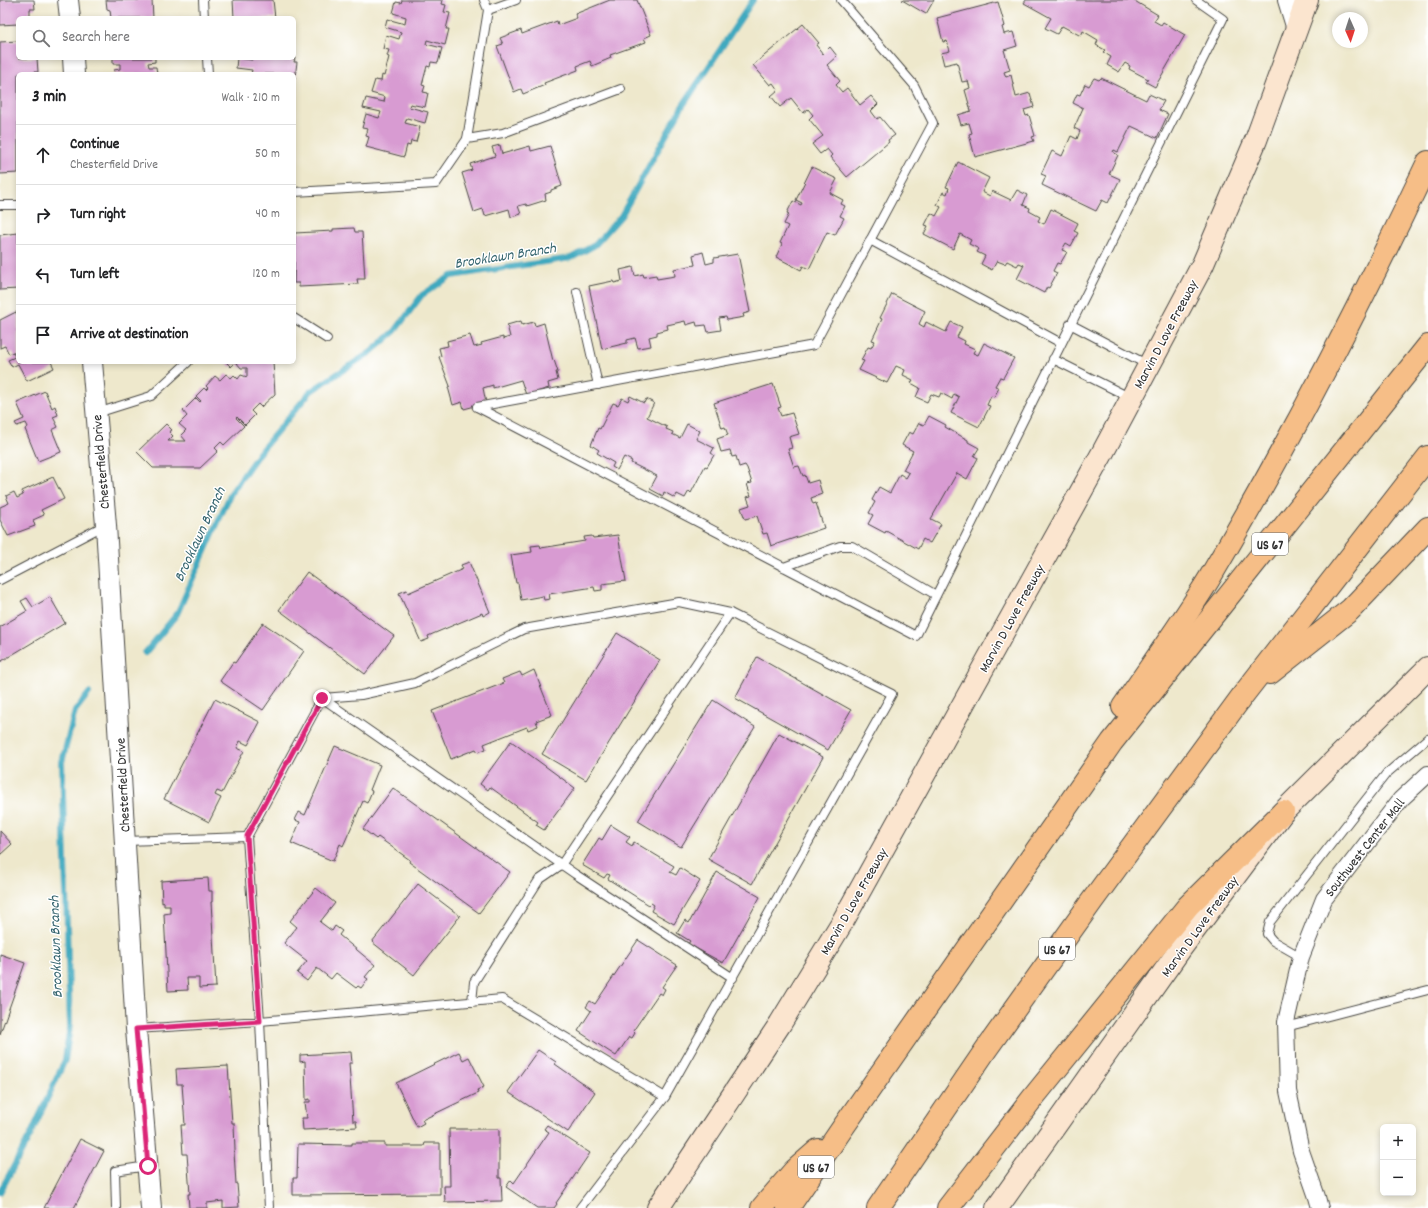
<!DOCTYPE html>
<meta charset="utf-8">
<style>
body{margin:0;font-family:Dekko,sans-serif;background:#f6f6f6;color:#202124}
.controls{position:absolute;right:12px;bottom:12px;display:grid;overflow:hidden;border-radius:6px;box-shadow:0 2px 6px #0003}
.controls button{width:36px;height:36px;display:grid;place-items:center;padding:0;border:0;border-bottom:1px solid #e0e0e0;background:#fff;color:#202124;font:20px sans-serif}
.compass{position:absolute;left:1332px;top:12px;width:36px;height:36px;border-radius:50%;background:#fff;box-shadow:0 2px 6px #0003;rotate:177deg}
.stop{position:absolute;width:12px;height:12px;margin:-9px;border:3px solid #db2777;border-radius:50%;background:#fff}
.stop.end{background:#db2777;border-color:#fff;box-shadow:0 1px 4px #0008}
.list{margin:0;padding:0;list-style:none}
h2{display:flex;justify-content:space-between;align-items:center;height:52px;margin:0;padding:0 16px;font-size:17px}
h2 small{font-size:13px;font-weight:400;color:#757577}
.list li{display:grid;grid-template-columns:26px 1fr auto;gap:12px;align-items:center;box-sizing:border-box;height:60px;padding:0 16px;border-top:1px solid #e0e0e0}
.list b{display:block;font-size:15px;white-space:nowrap}
.list p{margin:0;font-size:13px;white-space:nowrap;color:#757577}
.list em{font-size:13px;font-style:normal;color:#757577}
.icon{flex:none;width:22px;height:22px;fill:none;stroke:currentColor;stroke-width:2;stroke-linecap:round;stroke-linejoin:round}
.map{position:relative;flex:none;width:1428px;height:1208px;overflow:hidden}
.search{position:absolute;background:#fff;box-shadow:0 2px 6px #0003;left:16px;top:16px;width:280px;height:44px;display:flex;align-items:center;gap:10px;box-sizing:border-box;padding:0 14px;border-radius:6px;color:#757577;font-size:15px}
.panel{position:absolute;background:#fff;box-shadow:0 2px 6px #0003;left:16px;top:72px;width:280px;height:292px;border-radius:6px}
.map>svg:first-child{display:block}
.lines{fill:none;stroke-linecap:round;stroke-linejoin:round}
.stream{stroke:#3fa9bf;stroke-width:6}
.building{fill:#d89bd2}
.service-casing{stroke:#484743;stroke-width:10}
.minor-casing{stroke:#484743;stroke-width:18}
.tertiary-casing{stroke:#484743;stroke-width:22}
.secondary-casing{stroke:#484743;stroke-width:24}
.motorway-casing{stroke:#484743;stroke-width:24}
.service{stroke:#fff;stroke-width:8}
.minor{stroke:#fff;stroke-width:16}
.tertiary{stroke:#fff;stroke-width:20}
.secondary{stroke:#fbe5cf;stroke-width:22}
.motorway{stroke:#f6be87;stroke-width:22}
.route{stroke:#db2777;stroke-width:5}
.labels{text-anchor:middle;stroke-width:3;stroke-linejoin:round;paint-order:stroke}
.shield{fill:#fff;stroke:#6b6b6b;stroke-width:1}
.shield-label{font-size:13px;font-weight:bold;fill:#2b2b2b}
.street-label{font-size:14px;fill:#2b2b2b;stroke:#fff}
.water-label{font-size:15px;font-style:italic;fill:#34646e;stroke:#fff}
</style>
<div class="map">
<svg width="1428" height="1208" viewBox="0 0 1428 1208">
<rect width="100%" height="100%" fill="#fff"/>
<filter id="ink" filterUnits="userSpaceOnUse"><feTurbulence type="fractalNoise" baseFrequency=".025" numOctaves="2"/><feDisplacementMap in="SourceGraphic" scale="8" xChannelSelector="R" yChannelSelector="G"/><feConvolveMatrix kernelMatrix="1 2 1 2 8 2 1 2 1" color-interpolation-filters="sRGB"/></filter>
<filter id="wash" filterUnits="userSpaceOnUse"><feTurbulence type="fractalNoise" baseFrequency=".012" numOctaves="4" result="noise"/><feDisplacementMap in="SourceGraphic" scale="16" xChannelSelector="R" yChannelSelector="G"/><feGaussianBlur stdDeviation="0.9" result="paint"/><feColorMatrix in="noise" values="0 0 0 0 0 0 0 0 0 0 0 0 0 0 0 0 0 1.4 0 .05"/><feComposite in="paint" operator="in"/></filter>
<g filter="url(#wash)">
<rect width="100%" height="100%" fill="#eee8cc"/>
<g class="lines">
<g class="stream">
<polyline points="145,653 177,614 231,493 259,453 311,391 371,352 395,331 422,295 451,276 571,258 595,245 621,216 682,107 753,0"/>
<polyline points="0,1192 31,1134 65,1060 70,1026 62,762 75,711 89,693"/>
</g>
</g>
<g id="blocks">
<g class="building">
<polygon points="0,0 34,0 35,9 30,9 30,18 18,18 18,24 0,25"/>
<polygon points="106,0 152,0 153,18 111,18 110,10 107,9"/>
<polygon points="233,0 273,0 275,18 234,18"/>
<polygon points="402,0 443,0 442,4 446,5 444,12 450,13 446,29 449,29 445,45 427,40 426,44 442,48 438,63 431,62 430,67 427,66 422,85 425,86 423,92 428,93 425,107 410,104 409,107 428,112 425,123 407,118 405,123 420,127 416,142 411,141 410,146 407,145 404,157 366,147 369,137 366,136 368,129 362,128 366,114 379,118 381,112 363,108 366,98 384,102 385,97 371,93 375,80 381,81 382,75 384,76 389,57 387,56 389,50 383,49 386,35 399,39 401,32 385,27 387,19 405,24 406,17 393,13 396,2 401,3"/>
<polygon points="610,0 637,0 651,35 644,38 646,42 610,55 611,58 592,66 590,61 577,66 578,70 544,83 545,85 523,94 521,89 514,92 497,46 503,44 500,38 521,30 522,34 557,21 558,25 577,18 575,14"/>
<polygon points="902,0 934,0 926,14"/>
<polygon points="1026,0 1133,0 1158,15 1154,21 1161,25 1163,22 1185,35 1155,87 1146,82 1148,79 1129,69 1130,66 1125,63 1119,72 1107,65 1111,57 1103,52 1105,50 1096,45 1098,40 1083,31 1081,36 1062,26 1057,34 1045,28 1051,18 1024,3"/>
<polygon points="998,2 1005,26 1002,27 1004,34 1013,32 1017,46 1004,50 1010,70 1004,72 1006,77 1011,75 1016,97 1030,93 1034,107 1024,110 1026,116 1029,115 1035,136 1032,137 1034,141 975,157 969,134 972,133 969,123 961,125 958,115 971,111 965,90 970,88 968,81 962,82 957,62 944,65 941,53 950,51 947,41 943,42 937,18"/>
<polygon points="803,24 819,43 816,45 823,54 830,47 837,56 827,65 840,81 836,85 842,92 847,88 860,105 871,96 878,104 871,111 877,119 880,117 895,135 888,140 889,142 847,177 830,157 832,155 827,149 820,154 812,144 823,136 809,119 813,115 808,109 803,113 791,98 780,107 771,96 778,90 773,83 770,85 753,65"/>
<polygon points="18,41 18,58 37,58 38,72 34,72 34,74 18,74 18,173 0,174 0,42"/>
<polygon points="113,58 155,58 155,62 148,63 149,67 156,67 157,74 115,74 114,70 120,69 120,64 113,64"/>
<polygon points="237,58 252,60 252,58 295,58 294,62 297,62 295,78 294,74 251,74 252,70 236,68"/>
<polygon points="1094,78 1099,80 1101,78 1146,100 1149,94 1164,101 1159,110 1168,114 1157,138 1131,126 1118,152 1114,150 1113,152 1118,155 1109,174 1120,179 1108,203 1102,200 1096,211 1042,185 1046,176 1041,174 1052,151 1062,156 1071,136 1077,139 1080,131 1074,128 1083,108 1073,103 1077,94 1080,95 1085,84 1089,86"/>
<polygon points="500,145 502,154 530,146 531,151 550,146 562,186 551,190 551,192 545,194 546,200 527,206 526,204 518,206 521,214 511,217 509,209 485,216 483,209 474,212 462,173 472,170 470,164 495,156 492,147"/>
<polygon points="958,162 989,178 982,192 990,196 992,191 1011,200 1017,190 1027,195 1023,205 1030,208 1029,211 1040,217 1038,221 1044,224 1051,209 1078,223 1074,231 1078,233 1071,246 1066,243 1062,250 1067,252 1060,264 1057,263 1053,271 1057,273 1049,288 1047,287 1044,293 1017,279 1024,265 1019,263 1017,266 1007,261 1005,264 997,261 992,270 981,264 985,256 977,252 979,249 969,244 971,240 960,234 953,249 924,234 928,226 925,225 931,213 936,216 941,207 937,205 943,192 947,194 949,188 946,187"/>
<polygon points="812,167 837,179 830,193 843,200 841,204 845,206 840,216 844,218 835,235 827,232 809,269 803,266 801,270 776,257 782,244 780,243 788,226 784,224 789,214 787,213 793,201 801,205 802,203 796,200"/>
<polygon points="354,228 355,232 362,232 365,279 357,279 358,284 299,287 299,283 294,283 295,233 333,231 333,229"/>
<polygon points="18,233 18,289 0,290 0,235"/>
<polygon points="703,252 706,264 714,262 714,258 738,254 750,312 743,314 744,317 727,320 726,317 719,318 721,330 708,332 706,325 697,326 696,322 686,325 685,321 667,325 668,329 657,332 657,335 649,337 651,346 638,348 635,338 627,340 627,343 602,349 589,286 613,281 614,283 622,281 620,270 633,267 635,276 643,274 644,277 656,275 657,279 675,276 674,269 695,265 693,255"/>
<polygon points="892,294 925,311 919,324 924,327 926,322 946,332 951,322 962,327 957,337 965,341 964,344 975,349 973,353 978,355 984,343 1014,358 1003,378 1000,377 995,386 999,388 994,397 991,396 987,405 990,406 979,427 951,413 959,397 954,394 952,399 941,393 939,397 931,394 927,402 916,397 920,388 911,383 913,380 903,375 905,370 896,366 887,383 859,370 864,361 861,360 868,347 871,348 875,341 872,340 882,319 880,318"/>
<polygon points="16,312 18,316 18,362 51,362 54,368 27,381 18,364 12,367 8,360 15,357 13,352 9,354 5,346 0,348 0,320"/>
<polygon points="521,321 522,325 534,322 535,326 544,323 553,361 554,360 558,372 556,372 558,380 548,383 549,388 526,395 521,380 493,388 493,385 483,388 486,403 464,409 462,402 453,405 448,387 450,386 439,357 441,356 439,348 448,346 447,341 470,335 474,347 482,345 481,343 503,337 503,339 510,337 507,325"/>
<polygon points="226,362 273,362 275,394 261,407 258,404 251,411 255,415 245,425 237,417 236,418 244,426 224,445 221,442 215,448 218,451 200,468 153,468 137,452 166,424 172,430 169,432 173,436 168,441 186,441 181,435 186,430 179,424 187,416 183,411 196,398 200,402 201,401 196,396 204,388 206,390 208,388 206,386 215,376 220,380 226,374 231,378 234,375 238,379 241,375 247,377 247,368 241,368 236,362 231,367"/>
<polygon points="773,384 781,407 778,408 781,416 792,413 799,434 789,437 792,448 788,449 794,467 799,466 803,476 805,475 808,483 818,480 822,494 811,498 813,504 816,503 824,528 771,546 767,533 763,534 757,516 745,519 741,508 750,505 747,497 751,496 747,484 752,483 747,468 745,465 739,467 736,456 732,457 730,450 721,452 717,439 728,435 725,427 722,428 714,403"/>
<polygon points="45,391 52,408 55,406 58,415 53,417 58,427 52,430 61,452 38,461 25,429 28,427 26,423 17,426 15,423 24,419 17,403"/>
<polygon points="630,396 644,403 646,399 654,403 647,417 667,427 666,429 673,432 672,434 680,438 687,424 700,431 696,439 714,448 711,453 714,455 707,467 705,466 691,493 689,491 685,498 677,494 675,498 664,492 663,496 650,489 657,476 631,463 632,461 624,457 617,470 612,467 614,463 597,453 599,450 591,445 598,428 600,429 613,403 618,405 622,398 628,401"/>
<polygon points="929,416 946,425 945,427 968,440 968,442 979,448 974,456 978,458 967,479 957,473 931,519 941,524 930,543 923,539 918,549 886,531 885,533 868,524 873,515 869,513 875,502 872,500 879,487 890,493 900,474 906,478 909,473 903,470 913,451 902,445 909,432 913,434 919,423 924,425"/>
<polygon points="53,477 64,499 41,510 44,515 33,520 35,526 8,536 0,520 0,507 9,503 6,496 14,492 17,498 23,495 22,491"/>
<polygon points="618,535 626,581 602,584 602,590 595,591 594,587 549,594 550,599 544,600 543,596 521,600 518,583 516,583 511,555 532,552 531,546 540,545 541,548 585,541 584,537 592,536 593,538"/>
<polygon points="469,562 490,612 483,616 482,613 428,636 429,639 421,642 399,593 407,590 408,593 463,569 461,565"/>
<polygon points="307,572 394,636 365,674 279,610"/>
<polygon points="50,597 65,623 0,662 0,627 27,611 21,601 27,598 33,607"/>
<polygon points="263,623 304,651 263,710 220,681 233,662 235,663"/>
<polygon points="617,633 660,660 586,780 542,754"/>
<polygon points="757,657 851,710 828,750 735,698"/>
<polygon points="534,670 552,715 536,721 538,726 528,730 527,727 484,744 486,749 478,752 476,749 451,759 432,711 504,683 502,679 520,672 522,676"/>
<polygon points="215,699 260,722 248,745 240,741 237,748 244,751 222,793 217,791 215,795 221,798 209,822 164,799"/>
<polygon points="713,700 755,727 681,847 638,821"/>
<polygon points="779,733 823,757 752,884 708,859"/>
<polygon points="511,741 575,788 544,830 536,825 538,822 490,787 488,790 480,784"/>
<polygon points="335,746 380,765 370,790 372,791 367,803 363,801 343,846 340,844 333,861 291,843 300,822 295,820 299,812 305,815"/>
<polygon points="393,788 510,872 479,913 409,862 410,860 378,837 376,839 363,829"/>
<polygon points="611,825 630,837 626,842 632,846 634,842 674,866 670,872 676,875 680,868 700,881 674,924 651,911 654,905 651,903 649,905 608,879 610,875 607,874 604,878 582,865 599,838 602,840"/>
<polygon points="0,831 12,844 0,855"/>
<polygon points="717,872 760,897 723,963 688,944 690,941 677,933 685,920 689,923"/>
<polygon points="208,878 209,891 212,891 212,902 211,902 216,987 199,988 199,978 187,978 188,990 168,991 164,914 170,913 170,906 164,906 164,902 162,903 161,881"/>
<polygon points="418,884 460,916 414,975 372,942"/>
<polygon points="316,888 335,903 320,922 332,931 335,926 342,931 339,935 375,965 365,977 368,979 361,988 358,986 356,988 336,973 331,979 317,968 307,981 297,973 307,961 284,943 297,927 290,921"/>
<polygon points="638,940 677,965 662,987 665,989 662,995 659,993 633,1031 635,1033 632,1038 629,1037 616,1056 578,1031 591,1011 586,1007 590,1001 595,1004"/>
<polygon points="0,954 25,963 0,1034"/>
<polygon points="538,1050 556,1062 555,1064 595,1092 568,1132 508,1092"/>
<polygon points="351,1052 352,1063 349,1063 353,1121 356,1121 357,1127 303,1130 302,1118 307,1118 305,1102 310,1102 310,1099 306,1100 305,1061 300,1062 300,1055"/>
<polygon points="459,1052 463,1060 469,1057 484,1087 477,1090 478,1093 422,1120 424,1123 417,1127 396,1083"/>
<polygon points="228,1066 232,1123 234,1123 235,1151 234,1152 236,1184 237,1184 239,1207 223,1208 223,1201 207,1203 207,1208 189,1208 188,1194 190,1194 187,1154 183,1154 181,1125 185,1125 182,1084 177,1084 176,1069"/>
<polygon points="547,1125 590,1153 556,1203 557,1204 554,1208 537,1208 506,1187 511,1180 514,1183 549,1132 544,1129"/>
<polygon points="449,1129 499,1129 499,1178 501,1178 502,1201 445,1202 444,1186 450,1186"/>
<polygon points="80,1139 104,1151 74,1208 44,1208"/>
<polygon points="352,1143 385,1143 385,1146 424,1146 425,1143 440,1143 440,1194 293,1195 293,1178 297,1178 298,1144 352,1145"/>
</g>
</g>
</g>
<g filter="url(#ink)">
<use href="#blocks" fill-opacity="0" stroke="#484743" stroke-width="1"/>
<g class="lines">
<defs>
<g id="service">
<polyline points="203,0 204,18"/>
<polyline points="488,10 516,0"/>
<polyline points="207,58 208,74"/>
<polyline points="467,139 503,133 621,89"/>
<polyline points="294,192 436,184 467,139 488,10 484,0"/>
<polyline points="0,205 18,205"/>
<polyline points="870,240 1061,343"/>
<polyline points="577,292 598,385"/>
<polyline points="294,318 327,339"/>
<polyline points="1070,324 1148,365"/>
<polyline points="1053,359 1131,398"/>
<polyline points="477,407 916,636 1223,19 1196,0"/>
<polyline points="477,407 814,345 933,123 914,85 841,0"/>
<polyline points="97,413 151,396 188,362"/>
<polyline points="784,567 840,546 852,546 936,595"/>
<polyline points="0,580 105,525"/>
<polyline points="322,698 361,695 415,683 524,629 679,602 730,613 892,694 665,1097 580,1208"/>
<polyline points="125,841 247,837"/>
<polyline points="1301,957 1273,941 1267,934 1270,922 1386,774 1428,738"/>
<polyline points="472,1002 474,982 539,880 561,865 730,613"/>
<polyline points="1286,1027 1428,990"/>
<polyline points="136,1029 260,1021 502,999 665,1097"/>
<polyline points="116,1208 115,1171 147,1166"/>
<polyline points="269,1208 260,1021 247,837 322,698 575,874 733,978"/>
</g>
<polyline id="minor" points="1320,1208 1317,1197 1301,1151 1288,1091 1286,1022 1301,957 1324,899 1401,799 1428,774"/>
<g id="tertiary">
<polyline points="68,0 70,18"/>
<polyline points="1288,0 1297,29"/>
<polyline points="73,58 74,74"/>
<polyline points="92,362 106,525 136,1029 151,1208"/>
</g>
<g id="secondary">
<polyline points="658,1208 780,1024 843,921 1103,452 1203,264 1256,140 1307,0"/>
<polyline points="997,1208 1181,948 1283,812 1428,668"/>
</g>
<g id="motorway">
<polyline points="1270,673 1350,610 1428,528"/>
<path d="M 1123,707 C 1152,664 1182,623 1209,579 C 1289,444 1361,304 1428,162"/>
<polyline points="762,1208 794,1171 818,1150"/>
<polyline points="788,1208 844,1126 1112,742 1428,346"/>
<polyline points="878,1208 987,1048 1092,901 1243,695 1428,457"/>
<polyline points="948,1208 1032,1099 1188,906 1283,812"/>
</g>
</defs>
<use href="#service" class="service-casing"/>
<use href="#minor" class="minor-casing"/>
<use href="#tertiary" class="tertiary-casing"/>
<use href="#secondary" class="secondary-casing"/>
<use href="#motorway" class="motorway-casing"/>
<use href="#service" class="service"/>
<use href="#minor" class="minor"/>
<use href="#tertiary" class="tertiary"/>
<use href="#secondary" class="secondary"/>
<use href="#motorway" class="motorway"/>
</g>
</g>
<g class="lines" filter="url(#ink)">
<polyline class="route" points="148,1166 136,1029 260,1021 247,836 322,698"/>
</g>
<g class="labels">
<g class="shield">
<rect x="1252" y="533" width="36" height="22" rx="3"/>
<rect x="1039" y="938" width="36" height="22" rx="3"/>
<rect x="798" y="1156" width="36" height="22" rx="3"/>
</g>
<g class="shield-label">
<text x="1270" y="549">US 67</text>
<text x="1057" y="954">US 67</text>
<text x="816" y="1172">US 67</text>
</g>
<g class="street-label">
<text transform="translate(1165 334) rotate(-62)" y="5">Marvin D Love Freeway</text>
<text transform="translate(100 462) rotate(-95)" y="5">Chesterfield Drive</text>
<text transform="translate(1011 618) rotate(-61)" y="5">Marvin D Love Freeway</text>
<text transform="translate(122 785) rotate(-93)" y="5">Chesterfield Drive</text>
<text transform="translate(1364 847) rotate(-52)" y="5">Southwest Center Mall</text>
<text transform="translate(853 901) rotate(-60)" y="5">Marvin D Love Freeway</text>
<text transform="translate(1199 926) rotate(-54)" y="5">Marvin D Love Freeway</text>
</g>
<g class="water-label">
<text transform="translate(505 255) rotate(-9)" y="5">Brooklawn Branch</text>
<text transform="translate(199 534) rotate(-65)" y="5">Brooklawn Branch</text>
<text transform="translate(55 947) rotate(-92)" y="5">Brooklawn Branch</text>
</g>
</g>
</svg>
<div class="controls">
<button>+</button>
<button>−</button>
</div>
<svg class="compass" viewBox="-18 -18 36 36"><path d="M0-13l5 13h-10z" fill="#e53935"/><path d="M0 13l5-13h-10z" fill="#757577"/></svg>
<div class="stop" style="left:148px;top:1166px"></div>
<div class="stop end" style="left:322px;top:698px"></div>
<div class="search"><svg class="icon" aria-label="search" viewBox="0 0 24 24"><circle cx="10" cy="10" r="6"/><path d="M15 15l6 6"/></svg>Search here</div>
<section class="panel">
<h2>3 min<small>Walk · 210 m</small></h2>
<ul class="list">
<li><svg class="icon" aria-label="ahead" viewBox="0 0 24 24"><path d="M12 20V5M6 11l6-6 6 6"/></svg><div><b>Continue</b><p>Chesterfield Drive</p></div><em>50 m</em></li>
<li><svg class="icon" aria-label="right" viewBox="0 0 24 24"><path d="M7 20v-9h11M14 6l5 5-5 5"/></svg><div><b>Turn right</b></div><em>40 m</em></li>
<li><svg class="icon" aria-label="left" viewBox="0 0 24 24"><path d="M17 20v-9H6M10 6l-5 5 5 5"/></svg><div><b>Turn left</b></div><em>120 m</em></li>
<li><svg class="icon" aria-label="arrive" viewBox="0 0 24 24"><path d="M6 21V4h12l-3 4 3 4H6"/></svg><div><b>Arrive at destination</b></div></li>
</ul>
</section>
</div>
